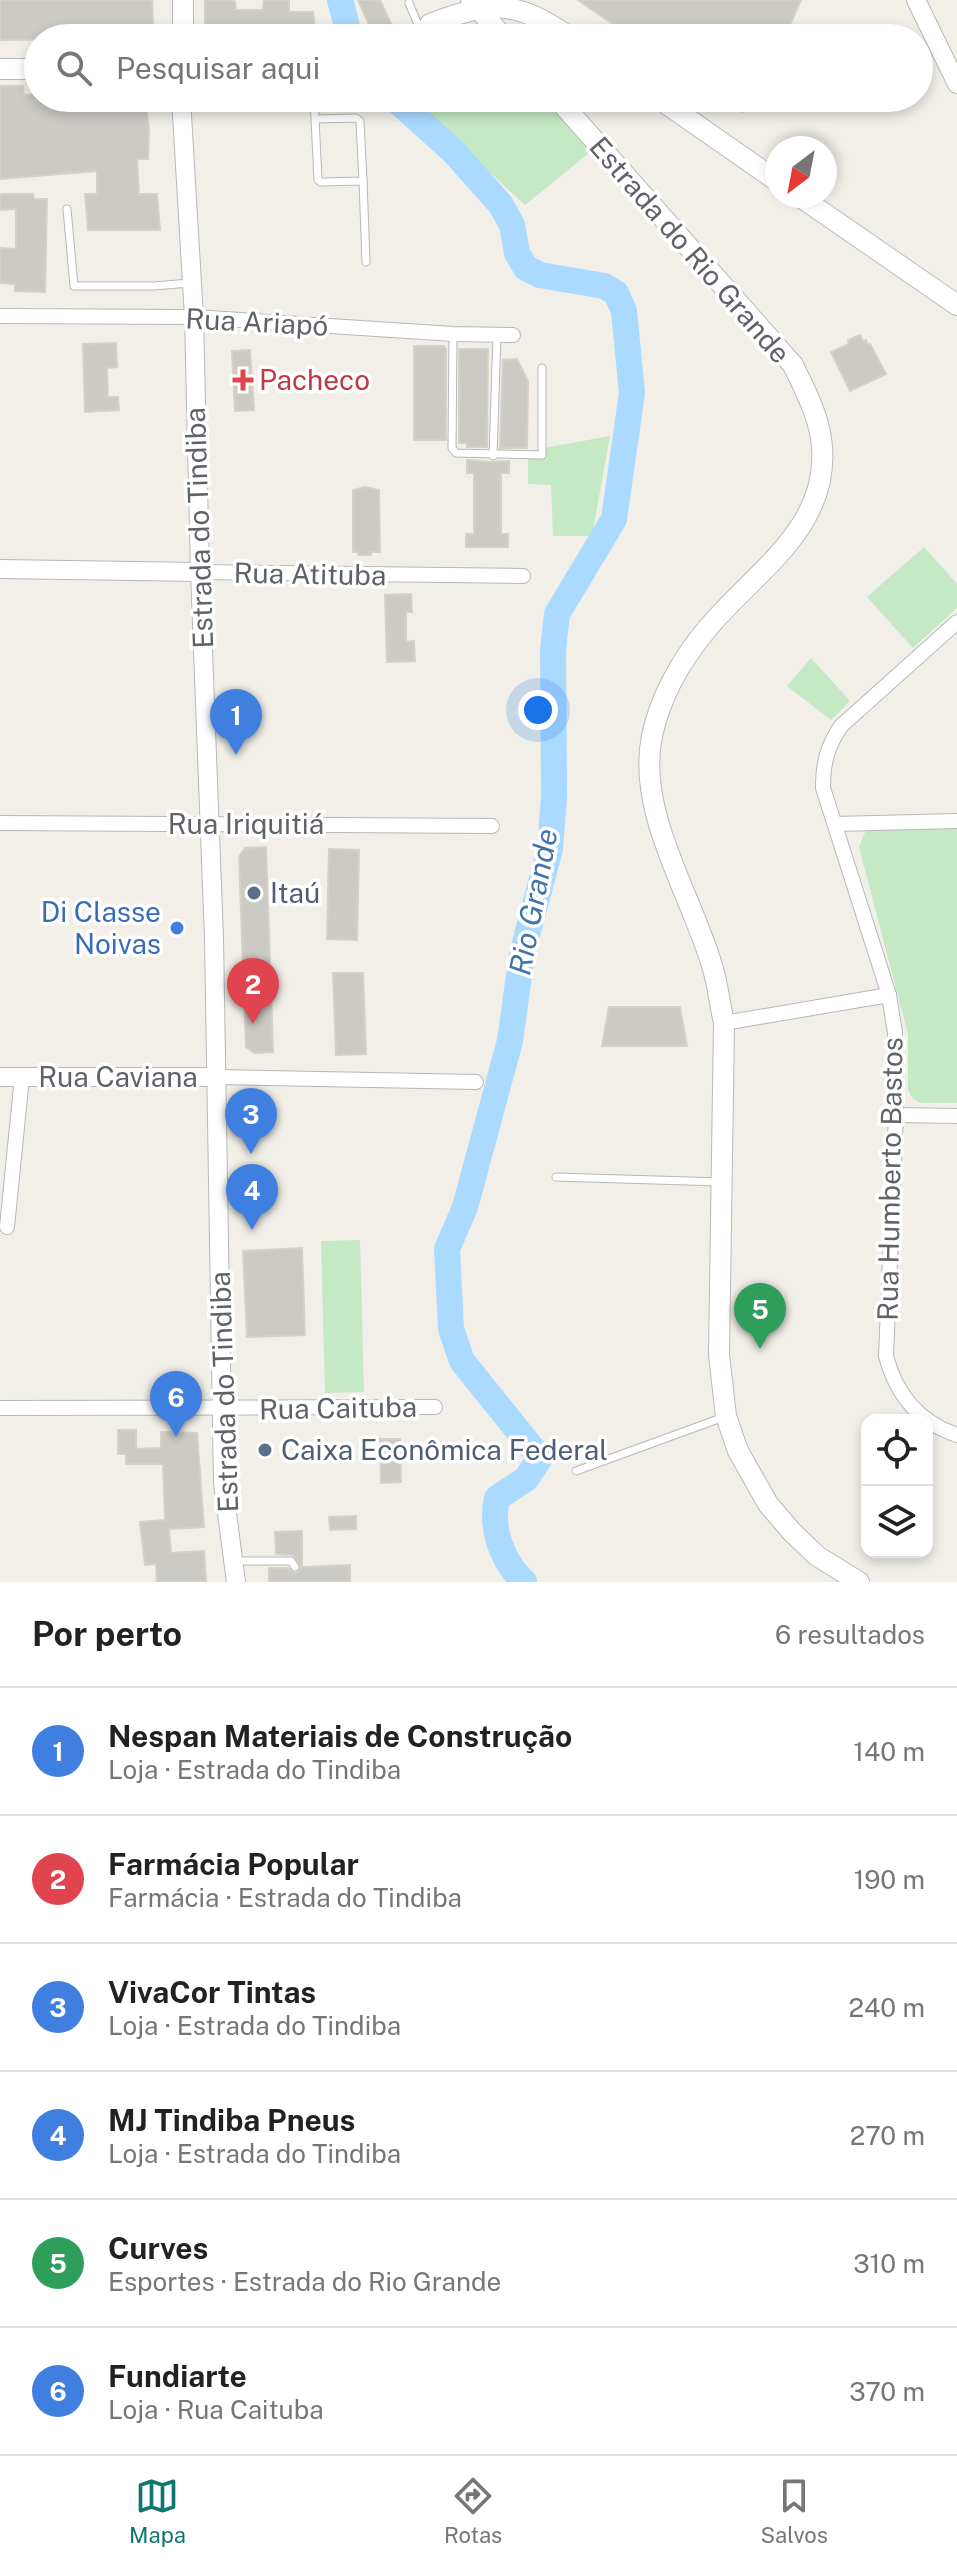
<!DOCTYPE html>
<html lang="pt">
<meta charset="utf-8">
<style>
body{margin:0;font-family:"Public Sans",sans-serif;background:#f6f6f6;color:#222}
.controls{position:absolute;right:24px;bottom:24px;display:grid;overflow:hidden;border-radius:16px;box-shadow:0 4px 12px #0003}
.controls button{width:72px;height:72px;display:grid;place-items:center;padding:0;border:0;border-bottom:2px solid #e0e0e0;background:#fff;color:#222;font:40px sans-serif}
.compass{position:absolute;left:765px;top:136px;width:72px;height:72px;border-radius:50%;background:#fff;box-shadow:0 4px 12px #0003;rotate:212deg}
.you{position:absolute;left:538px;top:710px;width:28px;height:28px;margin:-20px;border:6px solid #fff;border-radius:50%;background:#1a73e8;box-shadow:0 0 0 12px #1a73e833}
.badge{display:grid;place-items:center;width:52px;height:52px;border-radius:50%;background:#0f766e;color:#fff;font-size:26px;font-weight:700}
.pin{position:absolute;translate:-50% -66px;filter:drop-shadow(0 2px 4px #0008)}
.pin::after{content:'';position:absolute;top:42px;width:28px;height:24px;background:inherit;clip-path:polygon(0 0,100% 0,50% 100%)}
.list{margin:0;padding:0;list-style:none}
h2{display:flex;justify-content:space-between;align-items:center;height:104px;margin:0;padding:0 32px;font-size:34px}
h2 small{font-size:26px;font-weight:400;color:#767676}
.list li{display:grid;grid-template-columns:52px 1fr auto;gap:24px;align-items:center;box-sizing:border-box;height:128px;padding:0 32px;border-top:2px solid #e0e0e0}
.list b{display:block;font-size:30px;white-space:nowrap}
.list p{margin:0;font-size:26px;white-space:nowrap;color:#767676}
.list em{font-size:26px;font-style:normal;color:#767676}
.icon{flex:none;width:44px;height:44px;fill:none;stroke:currentColor;stroke-width:2;stroke-linecap:round;stroke-linejoin:round}
.map{position:relative;flex:none;width:957px;height:1582px;overflow:hidden}
.search{position:absolute;background:#fff;box-shadow:0 4px 12px #0003;left:24px;right:24px;top:24px;height:88px;display:flex;align-items:center;gap:20px;box-sizing:border-box;padding:0 28px;border-radius:44px;color:#767676;font-size:30px}
.sheet{height:872px;background:#fff}
nav{display:flex;justify-content:space-around;align-items:center;box-sizing:border-box;height:112px;border-top:2px solid #e0e0e0;background:#fff;font-size:22px;color:#767676}
nav a{display:grid;justify-items:center;gap:4px}
nav .on{color:#0f766e}
.map>svg:first-child{display:block}
.green{fill:#c5e8c5}
.lines{fill:none;stroke-linecap:round;stroke-linejoin:round}
.river{stroke:#aadaff;stroke-width:26}
.building{fill:#cccac5;stroke:#d6d1c6;stroke-width:2}
.service-casing{stroke:#b5b8bc;stroke-width:9}
.minor-casing{stroke:#b5b8bc;stroke-width:16}
.tertiary-casing{stroke:#b5b8bc;stroke-width:20}
.secondary-casing{stroke:#b6babf;stroke-width:22}
.service{stroke:#fff;stroke-width:7}
.minor{stroke:#fff;stroke-width:14}
.tertiary{stroke:#fff;stroke-width:18}
.secondary{stroke:#fff;stroke-width:20}
.health-dot{fill:#e0444e;stroke:#fff;stroke-width:3}
.service-dot{fill:#5c6f8a;stroke:#fff;stroke-width:3}
.shop-dot{fill:#3f7fe0;stroke:#fff;stroke-width:3}
.labels{text-anchor:middle;stroke-width:7;stroke-linejoin:round;paint-order:stroke}
.street-label{font-size:28px;fill:#5f6368;stroke:#fff}
.health-label{font-size:28px;fill:#be3a42;stroke:#fff;text-anchor:start}
.service-label{font-size:28px;fill:#4e5e75;stroke:#fff;text-anchor:start}
.shop-label{font-size:28px;fill:#366cbe;stroke:#fff;text-anchor:end}
.water-label{font-size:30px;font-style:italic;fill:#4174aa;stroke:#fff}
</style>
<div class="map">
<svg width="957" height="1582" viewBox="0 0 957 1582">
<rect width="100%" height="100%" fill="#f1efe8"/>
<g class="green">
<polygon points="409,98 548,98 594,149 525,205"/>
<polygon points="610,436 592,536 553,536 551,485 528,484 528,451"/>
<polygon points="924,547 957,584 957,608 913,648 867,597"/>
<polygon points="811,658 850,701 831,720 787,686"/>
<polygon points="957,825 957,1103 921,1103 913,1099 908,1090 908,1034 859,847 866,830"/>
<polygon points="360,1240 364,1392 325,1393 321,1241"/>
</g>
<g class="lines">
<g class="river">
<polyline points="340,0 350,38"/>
<path d="M 394,98 L 454,152 L 501,205 L 512,225 L 517,253 L 526,268 L 540,275 L 604,286 L 616,293 L 624,311 L 632,393 L 614,519 L 557,614 L 553,650 L 554,796 L 550,849 L 522,954 L 510,1041 L 465,1207 L 447,1249 L 451,1329 L 462,1361 L 540,1458 L 526,1479 L 497,1498 C 490,1528 502,1561 524,1582"/>
</g>
</g>
<g class="building">
<polygon points="0,0 152,0 154,38 0,40"/>
<polygon points="205,0 231,0 235,2 236,10 263,10 264,0 289,0 289,12 313,12 316,38 205,38"/>
<polygon points="358,0 380,0 394,30 375,38"/>
<polygon points="578,0 801,0 784,38 633,38"/>
<polygon points="0,86 23,86 24,95 38,94 38,98 145,98 149,128 148,159 137,159 139,194 157,194 160,230 88,230 85,194 97,194 97,171 0,179"/>
<polygon points="721,98 758,98 753,109 742,112"/>
<polygon points="0,194 33,194 34,199 47,199 45,292 15,291 15,284 0,283 0,248 16,249 16,209 0,210"/>
<polygon points="860,335 863,341 866,340 868,345 870,344 886,374 850,391 831,352 849,344 848,340"/>
<polygon points="116,343 117,367 107,368 108,397 118,397 119,410 85,412 83,344"/>
<polygon points="414,346 444,346 446,349 446,440 414,440"/>
<polygon points="459,349 488,349 487,447 467,447 467,443 459,443"/>
<polygon points="250,350 254,410 235,411 232,351"/>
<polygon points="517,359 528,381 527,448 500,448 503,360"/>
<polygon points="467,460 494,462 509,461 509,473 501,473 501,534 508,534 508,547 466,547 466,534 474,534 474,473 467,473"/>
<polygon points="365,487 379,490 380,552 371,552 371,555 358,555 358,552 353,552 353,490"/>
<polygon points="411,594 412,612 406,612 406,642 414,641 415,661 387,662 385,595"/>
<polygon points="266,847 273,1052 254,1053 246,1047 239,857 245,848"/>
<polygon points="329,849 359,850 357,940 327,939"/>
<polygon points="333,973 363,973 366,1054 336,1055"/>
<polygon points="609,1007 680,1007 687,1046 602,1046"/>
<polygon points="302,1248 305,1335 247,1337 243,1251"/>
<polygon points="118,1430 136,1430 136,1449 161,1448 161,1432 197,1433 204,1527 169,1529 171,1553 204,1551 206,1582 157,1582 156,1564 145,1565 140,1522 165,1520 163,1464 126,1464 126,1454 118,1454"/>
<polygon points="380,1439 400,1439 401,1482 381,1483"/>
<polygon points="356,1516 356,1529 330,1530 329,1517"/>
<polygon points="302,1531 302,1567 350,1565 350,1582 269,1582 269,1568 288,1568 295,1573 301,1567 293,1555 276,1554 275,1532"/>
</g>
<g class="lines">
<defs>
<g id="service">
<polyline points="409,3 421,32"/>
<polyline points="314,98 318,180 321,182 363,181 360,121 356,118 316,119"/>
<polyline points="363,181 366,262"/>
<polyline points="67,209 74,286 154,286 190,283"/>
<polyline points="453,334 452,448 456,453 542,455 542,368"/>
<polyline points="493,456 497,335"/>
<polyline points="556,1177 721,1182"/>
<polyline points="576,1471 724,1417"/>
<polyline points="235,1561 291,1561 295,1567"/>
</g>
<g id="minor">
<polyline points="0,316 194,317 453,334 513,335"/>
<polyline points="200,572 523,576"/>
<path d="M 957,622 L 841,726 C 827,747 823,763 823,788 L 889,995 L 895,1033 L 896,1115 L 886,1356 C 896,1394 918,1422 957,1435"/>
<polyline points="0,823 492,826"/>
<polyline points="835,824 957,821"/>
<polyline points="724,1023 889,995"/>
<polyline points="218,1077 476,1082"/>
<polyline points="896,1115 957,1116"/>
<polyline points="7,1227 22,1077"/>
<polyline points="0,1408 435,1407"/>
</g>
<g id="tertiary">
<polyline points="916,0 957,84"/>
<polyline points="181,98 194,317 200,572 214,938 223,1483 236,1582"/>
<polyline points="0,569 200,572"/>
<polyline points="0,1077 218,1077"/>
</g>
<g id="secondary">
<polyline points="471,0 504,38"/>
<path d="M 430,24 C 493,0 516,0 571,38"/>
<polyline points="183,38 183,0"/>
<polyline points="0,69 38,69"/>
<path d="M 557,98 L 793,365 C 804,388 817,412 821,438 C 834,526 755,571 707,629 C 682,659 660,697 652,736 C 636,813 693,897 713,969 C 718,986 720,1005 724,1023 L 719,1355 L 726,1416 L 738,1451 L 768,1504 L 791,1531 L 817,1556 L 859,1582"/>
<polyline points="658,98 777,181"/>
<polyline points="799,196 957,305"/>
</g>
</defs>
<use href="#service" class="service-casing"/>
<use href="#minor" class="minor-casing"/>
<use href="#tertiary" class="tertiary-casing"/>
<use href="#secondary" class="secondary-casing"/>
<use href="#service" class="service"/>
<use href="#minor" class="minor"/>
<use href="#tertiary" class="tertiary"/>
<use href="#secondary" class="secondary"/>
</g>
<path class="health-dot" d="M239 368h8v8h8v8h-8v8h-8v-8h-8v-8h8z"/>
<g class="service-dot">
<circle cx="254" cy="893" r="8"/>
<circle cx="265" cy="1450" r="8"/>
</g>
<circle class="shop-dot" cx="177" cy="928" r="8"/>
<g class="labels">
<g class="street-label">
<text transform="translate(690 250) rotate(49)" y="10">Estrada do Rio Grande</text>
<text transform="translate(257 322) rotate(3)" y="10">Rua Ariapó</text>
<text transform="translate(199 528) rotate(-92)" y="10">Estrada do Tindiba</text>
<text transform="translate(310 574) rotate(1)" y="10">Rua Atituba</text>
<text x="246" y="834">Rua Iriquitiá</text>
<text x="118" y="1087">Rua Caviana</text>
<text transform="translate(890 1179) rotate(-89)" y="10">Rua Humberto Bastos</text>
<text transform="translate(224 1392) rotate(-92)" y="10">Estrada do Tindiba</text>
<text transform="translate(338 1408) rotate(-1)" y="10">Rua Caituba</text>
</g>
<g class="health-label">
<text x="259" y="390">Pacheco</text>
</g>
<g class="service-label">
<text x="270" y="903">Itaú</text>
<text x="281" y="1460">Caixa Econômica Federal</text>
</g>
<g class="shop-label">
<text x="161" y="922">Di Classe<tspan x="161" dy="32">Noivas</tspan></text>
</g>
<g class="water-label">
<text transform="translate(534 902) rotate(-79)" y="10">Rio Grande</text>
</g>
</g>
</svg>
<div class="controls">
<button><svg class="icon" aria-label="locate" viewBox="0 0 24 24"><circle cx="12" cy="12" r="6"/><path d="M12 2v4M12 18v4M2 12h4M18 12h4"/></svg></button>
<button><svg class="icon" aria-label="layers" viewBox="0 0 24 24"><path d="M12 4l9 5-9 5-9-5zM3 14l9 5 9-5"/></svg></button>
</div>
<svg class="compass" viewBox="-18 -18 36 36"><path d="M0-13l5 13h-10z" fill="#e53935"/><path d="M0 13l5-13h-10z" fill="#767676"/></svg>
<div class="you"></div>
<div class="pin badge" style="left:236px;top:755px;background:#3f7fe0">1</div>
<div class="pin badge" style="left:253px;top:1024px;background:#e0444e">2</div>
<div class="pin badge" style="left:251px;top:1154px;background:#3f7fe0">3</div>
<div class="pin badge" style="left:252px;top:1230px;background:#3f7fe0">4</div>
<div class="pin badge" style="left:760px;top:1349px;background:#2e9e5b">5</div>
<div class="pin badge" style="left:176px;top:1437px;background:#3f7fe0">6</div>
<div class="search"><svg class="icon" aria-label="search" viewBox="0 0 24 24"><circle cx="10" cy="10" r="6"/><path d="M15 15l6 6"/></svg>Pesquisar aqui</div>
</div>
<section class="sheet">
<h2>Por perto<small>6 resultados</small></h2>
<ul class="list">
<li><span class="badge" style="background:#3f7fe0">1</span><div><b>Nespan Materiais de Construção</b><p>Loja · Estrada do Tindiba</p></div><em>140 m</em></li>
<li><span class="badge" style="background:#e0444e">2</span><div><b>Farmácia Popular</b><p>Farmácia · Estrada do Tindiba</p></div><em>190 m</em></li>
<li><span class="badge" style="background:#3f7fe0">3</span><div><b>VivaCor Tintas</b><p>Loja · Estrada do Tindiba</p></div><em>240 m</em></li>
<li><span class="badge" style="background:#3f7fe0">4</span><div><b>MJ Tindiba Pneus</b><p>Loja · Estrada do Tindiba</p></div><em>270 m</em></li>
<li><span class="badge" style="background:#2e9e5b">5</span><div><b>Curves</b><p>Esportes · Estrada do Rio Grande</p></div><em>310 m</em></li>
<li><span class="badge" style="background:#3f7fe0">6</span><div><b>Fundiarte</b><p>Loja · Rua Caituba</p></div><em>370 m</em></li>
</ul>
</section>
<nav>
<a class="on"><svg class="icon" aria-label="map" viewBox="0 0 24 24"><path d="M3 6l6-2 6 2 6-2v14l-6 2-6-2-6 2zM9 4v14M15 6v14"/></svg>Mapa</a>
<a><svg class="icon" aria-label="directions" viewBox="0 0 24 24"><path d="M12 3l9 9-9 9-9-9zM9 14v-3h6M13 9l2 2-2 2"/></svg>Rotas</a>
<a><svg class="icon" aria-label="saved" viewBox="0 0 24 24"><path d="M7 4h10v16l-5-4-5 4z"/></svg>Salvos</a>
</nav>
